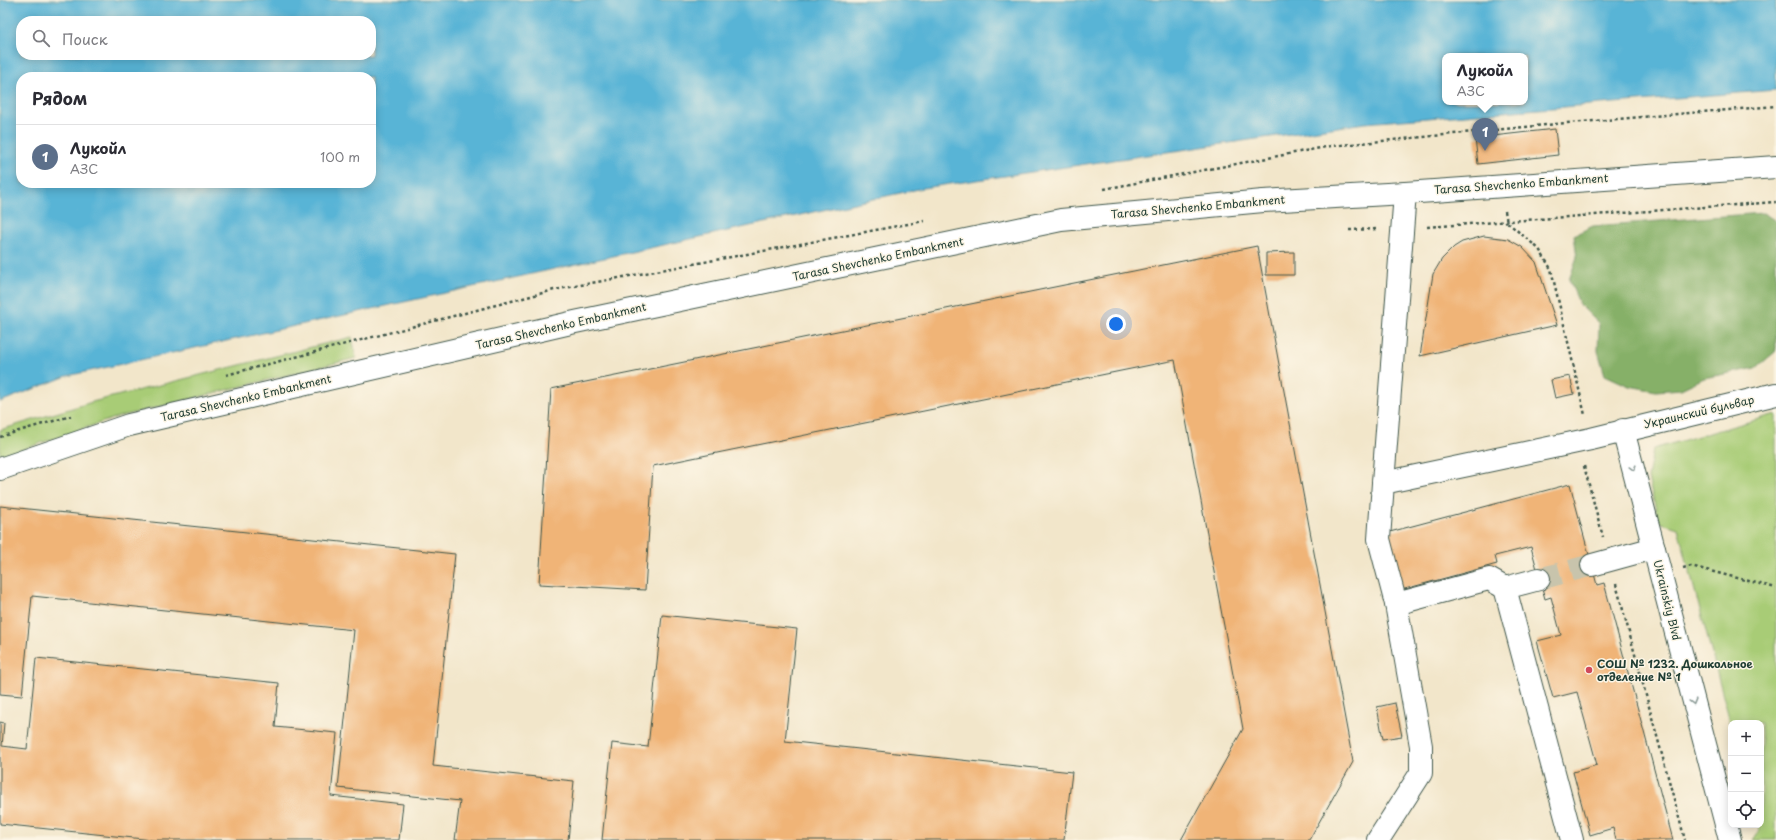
<!DOCTYPE html>
<html lang="ru">
<meta charset="utf-8">
<style>
body{margin:0;font-family:"Playpen Sans",sans-serif;background:#f2f2f3;color:#2b2b33}
.controls{position:absolute;right:12px;bottom:12px;display:grid;overflow:hidden;border-radius:8px;box-shadow:0 2px 10px #0003}
.controls button{width:36px;height:36px;display:grid;place-items:center;padding:0;border:0;border-bottom:1px solid #e1e1e2;background:#fff;color:#2b2b33;font:20px sans-serif}
.you{position:absolute;left:1116px;top:324px;width:14px;height:14px;margin:-10px;border:3px solid #fff;border-radius:50%;background:#1a73e8;box-shadow:0 0 0 6px #1a73e833}
.badge{display:grid;place-items:center;width:26px;height:26px;border-radius:50%;background:#d1495b;color:#fff;font-size:13px;font-weight:700}
.pin{position:absolute;translate:-50% -33px;filter:drop-shadow(0 1px 2px #0008)}
.pin::after{content:'';position:absolute;top:21px;width:14px;height:12px;background:inherit;clip-path:polygon(0 0,100% 0,50% 100%)}
.popup{position:absolute;left:1442px;top:53px;width:86px;height:52px;box-sizing:border-box;display:grid;place-content:center;border-radius:8px;background:#fff;filter:drop-shadow(0 1px 3px #0005);font-size:13px;white-space:nowrap;color:#7c7c81}
.popup b{font-size:15px;color:#2b2b33}
.popup::after{content:'';position:absolute;left:50%;top:100%;margin-left:-8px;border:8px solid transparent;border-top-color:#fff}
.list{margin:0;padding:0;list-style:none}
h2{display:flex;justify-content:space-between;align-items:center;height:52px;margin:0;padding:0 16px;font-size:17px}
h2 small{font-size:13px;font-weight:400;color:#7c7c81}
.list li{display:grid;grid-template-columns:26px 1fr auto;gap:12px;align-items:center;box-sizing:border-box;height:64px;padding:0 16px;border-top:1px solid #e1e1e2}
.list b{display:block;font-size:15px;white-space:nowrap}
.list p{margin:0;font-size:13px;white-space:nowrap;color:#7c7c81}
.list em{font-size:13px;font-style:normal;color:#7c7c81}
.icon{flex:none;width:22px;height:22px;fill:none;stroke:currentColor;stroke-width:2;stroke-linecap:round;stroke-linejoin:round}
.map{position:relative;flex:none;width:1776px;height:840px;overflow:hidden}
.search{position:absolute;background:#fff;box-shadow:0 2px 10px #0003;left:16px;top:16px;width:360px;height:44px;display:flex;align-items:center;gap:10px;box-sizing:border-box;padding:0 14px;border-radius:16px;color:#7c7c81;font-size:15px}
.panel{position:absolute;background:#fff;box-shadow:0 2px 10px #0003;left:16px;top:72px;width:360px;height:116px;border-radius:16px}
.map>svg:first-child{display:block}
.green{fill:#a8cc76;stroke:#648455}
.forest{fill:#86b067;stroke:#52764e}
.water{fill:#58b4d6;stroke:#3c7885;fill-rule:evenodd}
.building{fill:#f0b477}
.lines{fill:none;stroke-linecap:round;stroke-linejoin:round}
.minor-tunnel{stroke:#c8c4ac;stroke-width:22;stroke-dasharray:22 11;stroke-linecap:butt}
.minor-casing{stroke:#3f564a;stroke-width:24}
.path{stroke:#3f564a;stroke-width:2.5;stroke-dasharray:3 3;stroke-linecap:butt}
.minor{stroke:#fff;stroke-width:22}
.oneway{stroke:#8f9e9a}
.poi-dot{fill:#d1495b;stroke:#fcf5e5;stroke-width:1.5}
.labels{text-anchor:middle;stroke-width:3;stroke-linejoin:round;paint-order:stroke}
.street-label{font-size:11px;fill:#1f3d34;stroke:#fcf5e5}
.poi-label{font-size:11px;font-weight:bold;fill:#1f3d34;stroke:#fcf5e5;text-anchor:start}
</style>
<div class="map">
<svg width="1776" height="840" viewBox="0 0 1776 840">
<rect width="100%" height="100%" fill="#fcf5e5"/>
<filter id="ink" filterUnits="userSpaceOnUse"><feTurbulence type="fractalNoise" baseFrequency=".025" numOctaves="2"/><feDisplacementMap in="SourceGraphic" scale="8" xChannelSelector="R" yChannelSelector="G"/><feConvolveMatrix kernelMatrix="1 2 1 2 8 2 1 2 1" color-interpolation-filters="sRGB"/></filter>
<filter id="wash" filterUnits="userSpaceOnUse"><feTurbulence type="fractalNoise" baseFrequency=".012" numOctaves="4" result="noise"/><feDisplacementMap in="SourceGraphic" scale="16" xChannelSelector="R" yChannelSelector="G"/><feGaussianBlur stdDeviation="0.9" result="paint"/><feColorMatrix in="noise" values="0 0 0 0 0 0 0 0 0 0 0 0 0 0 0 0 0 1.4 0 .05"/><feComposite in="paint" operator="in"/></filter>
<g filter="url(#wash)">
<rect width="100%" height="100%" fill="#f2e6ca"/>
<g class="green">
<polygon points="352,337 356,358 118,417 0,457 0,430 92,402"/>
<polygon points="1776,414 1776,840 1753,840 1759,831 1758,825 1761,825 1761,723 1731,723 1731,725 1678,528 1659,522 1648,478 1653,449"/>
</g>
<polygon class="forest" points="1763,213 1776,221 1776,348 1775,352 1756,368 1704,378 1681,389 1656,391 1629,386 1605,375 1598,351 1599,324 1580,305 1569,280 1577,257 1574,235 1593,226"/>
<path class="water" d="M 0,0 L 1776,0 L 1776,90 L 1365,123 L 923,188 L 67,376 L 0,402 ZM 21,21 L 371,21 L 371,55 L 21,55 ZM 1445,56 L 1525,56 L 1525,102 L 1445,102 ZM 21,77 L 371,77 L 371,183 L 21,183 Z"/>
<g id="blocks">
<g class="building">
<polygon points="1555,129 1558,155 1478,164 1475,138"/>
<polygon points="1484,236 1508,239 1522,247 1536,262 1557,325 1420,356 1433,274 1442,259 1454,247 1462,242"/>
<polygon points="1257,246 1353,762 1309,840 1181,840 1243,729 1175,360 653,466 645,590 539,584 551,389"/>
<polygon points="1294,252 1294,275 1266,275 1266,253"/>
<polygon points="1570,376 1574,394 1555,398 1551,380"/>
<polygon points="1570,484 1597,585 1604,583 1673,840 1616,840 1613,828 1590,835 1573,772 1597,765 1577,692 1553,698 1537,641 1561,635 1551,597 1545,599 1531,547 1495,556 1497,564 1401,590 1386,533"/>
<polygon points="0,506 455,554 433,766 574,781 568,840 455,840 460,801 338,788 354,630 32,596 22,696 0,694"/>
<polygon points="662,615 797,629 785,741 1072,772 1064,840 602,840 612,743 648,747"/>
<polygon points="36,658 279,683 275,727 337,733 331,796 403,804 399,840 153,840 0,824 0,722 4,723 2,746 27,749"/>
<polygon points="1395,703 1402,736 1383,739 1377,707"/>
</g>
</g>
</g>
<g filter="url(#ink)">
<use href="#blocks" fill-opacity="0" stroke="#3f564a" stroke-width="1"/>
<g class="lines">
<polyline class="minor-tunnel" points="1539,579 1592,565"/>
<defs>
<g id="minor">
<polyline points="1623,430 1730,840"/>
<polyline points="0,469 129,425 575,322 1061,220 1263,201 1405,193 1776,167"/>
<polyline points="1383,483 1405,193"/>
<polyline points="1592,565 1654,548"/>
<polyline points="1539,579 1505,588 1572,840"/>
<polyline points="1396,604 1489,579 1505,588"/>
<polyline points="1378,840 1421,773 1421,746 1396,604 1379,539 1383,483 1591,439 1776,394"/>
</g>
</defs>
<use href="#minor" class="minor-casing"/>
<g class="path">
<polyline points="1104,189 1331,146 1556,124 1776,106"/>
<polyline points="1505,211 1507,222 1539,249 1551,269 1585,415"/>
<polyline points="1427,227 1776,202"/>
<polyline points="1349,230 1378,229"/>
<polyline points="226,375 554,290 924,221"/>
<polyline points="0,437 22,430 71,416"/>
<polyline points="1584,466 1603,537"/>
<polyline points="1683,568 1691,566 1776,588"/>
<polyline points="1616,584 1685,840"/>
</g>
<use href="#minor" class="minor"/>
</g>
<defs><path id="oneway-chevron" d="M-2-3.5L2.5 0L-2 3.5" fill="none" stroke-width="1.6" stroke-linecap="round" stroke-linejoin="round"/></defs>
<g class="oneway">
<use href="#oneway-chevron" transform="translate(1633 468) rotate(75)"/>
<use href="#oneway-chevron" transform="translate(1693 702) rotate(75)"/>
</g>
</g>
<circle class="poi-dot" cx="1589" cy="670" r="4"/>
<g class="labels">
<g class="street-label">
<text transform="translate(1521 184) rotate(-4)" y="4">Tarasa Shevchenko Embankment</text>
<text transform="translate(1198 207) rotate(-5)" y="4">Tarasa Shevchenko Embankment</text>
<text transform="translate(878 259) rotate(-12)" y="4">Tarasa Shevchenko Embankment</text>
<text transform="translate(561 326) rotate(-13)" y="4">Tarasa Shevchenko Embankment</text>
<text transform="translate(246 398) rotate(-13)" y="4">Tarasa Shevchenko Embankment</text>
<text transform="translate(1699 412) rotate(-13)" y="4">Украинский бульвар</text>
<text transform="translate(1667 600) rotate(76)" y="4">Ukrainskiy Blvd</text>
</g>
<g class="poi-label">
<text x="1597" y="668">СОШ № 1232. Дошкольное<tspan x="1597" dy="13">отделение № 1</tspan></text>
</g>
</g>
</svg>
<div class="controls">
<button>+</button>
<button>−</button>
<button><svg class="icon" aria-label="locate" viewBox="0 0 24 24"><circle cx="12" cy="12" r="6"/><path d="M12 2v4M12 18v4M2 12h4M18 12h4"/></svg></button>
</div>
<div class="you"></div>
<div class="pin badge" style="left:1485px;top:151px;background:#5c6f8a">1</div>
<div class="popup"><b>Лукойл</b>АЗС</div>
<div class="search"><svg class="icon" aria-label="search" viewBox="0 0 24 24"><circle cx="10" cy="10" r="6"/><path d="M15 15l6 6"/></svg>Поиск</div>
<section class="panel">
<h2>Рядом<small></small></h2>
<ul class="list">
<li><span class="badge" style="background:#5c6f8a">1</span><div><b>Лукойл</b><p>АЗС</p></div><em>100 m</em></li>
</ul>
</section>
</div>
